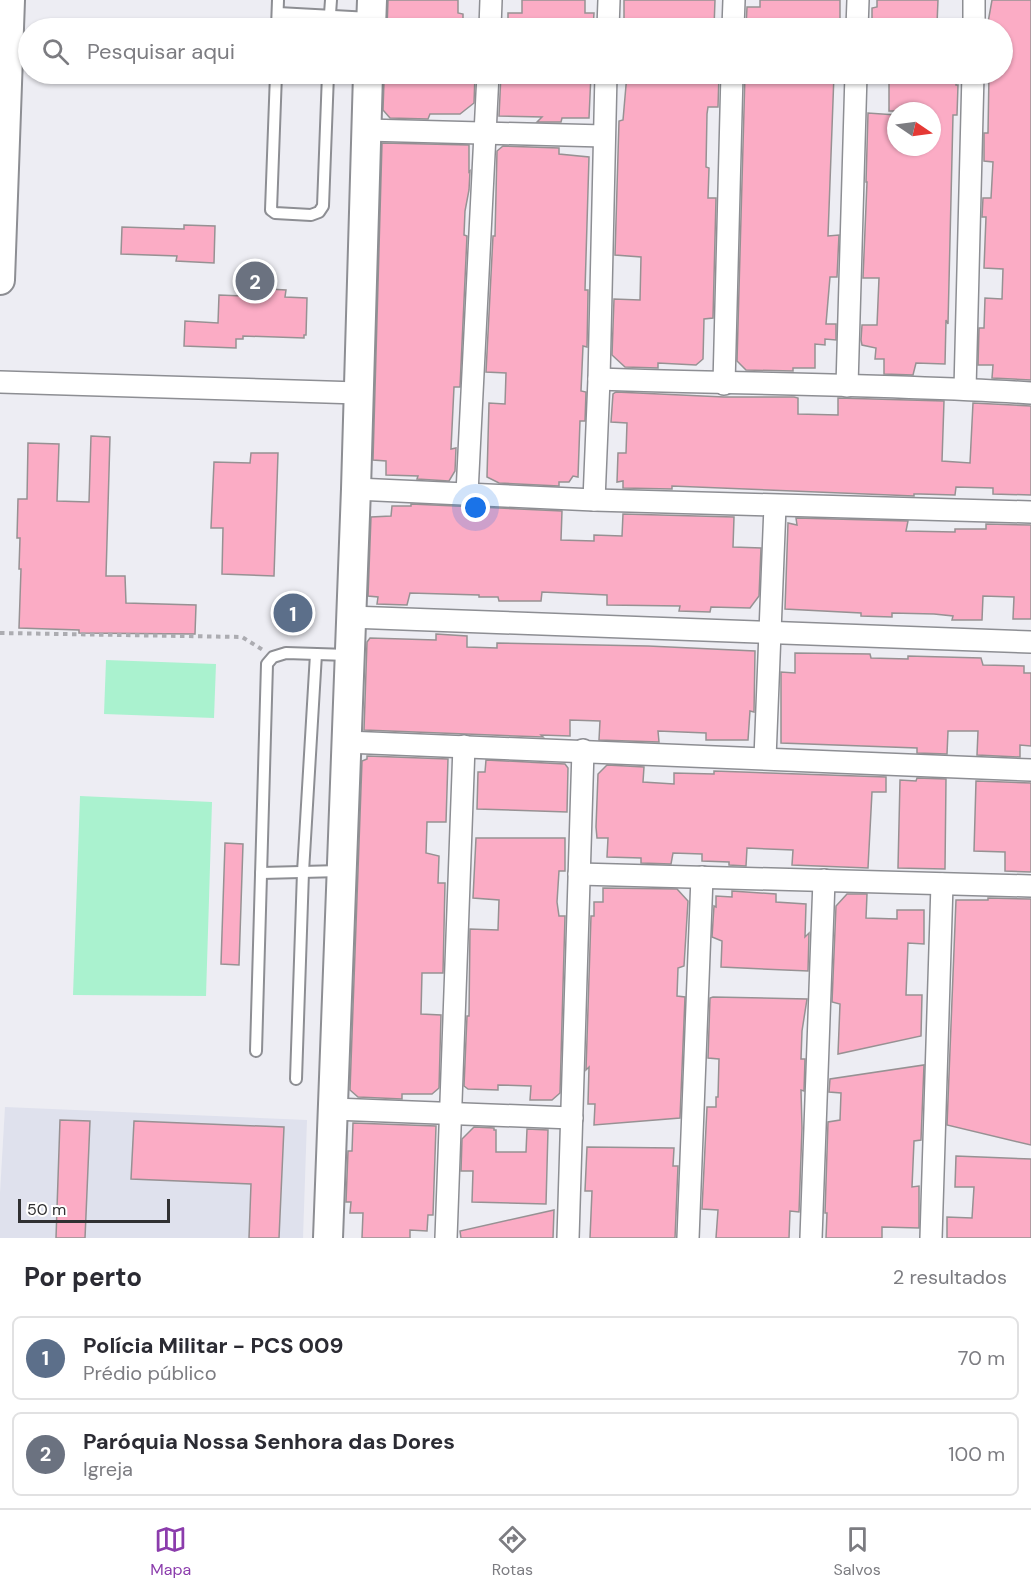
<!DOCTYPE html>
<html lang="pt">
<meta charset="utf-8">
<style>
body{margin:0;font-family:"DM Sans",sans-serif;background:#f7f7f7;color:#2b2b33}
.compass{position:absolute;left:887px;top:102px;width:54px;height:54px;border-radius:50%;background:#fff;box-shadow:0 2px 4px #0004;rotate:103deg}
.scale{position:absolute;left:18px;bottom:15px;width:152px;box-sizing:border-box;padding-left:6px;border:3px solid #303032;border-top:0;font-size:16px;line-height:21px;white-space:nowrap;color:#303032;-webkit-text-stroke:4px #fff;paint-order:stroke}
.you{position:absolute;left:476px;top:508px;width:21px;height:21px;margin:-15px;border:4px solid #fff;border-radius:50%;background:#1a73e8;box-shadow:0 0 0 9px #1a73e833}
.badge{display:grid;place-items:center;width:39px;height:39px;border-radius:50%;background:#8b3cac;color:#fff;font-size:20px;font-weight:700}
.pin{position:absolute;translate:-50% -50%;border:3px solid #fff;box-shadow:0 2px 6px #0006}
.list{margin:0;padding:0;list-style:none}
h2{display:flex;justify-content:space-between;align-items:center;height:78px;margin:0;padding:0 24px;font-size:26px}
h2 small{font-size:20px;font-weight:400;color:#7c7c81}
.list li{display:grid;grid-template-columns:39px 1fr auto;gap:18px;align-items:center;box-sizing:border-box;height:84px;margin:0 12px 12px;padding:0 12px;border:2px solid #e1e1e2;border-radius:9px}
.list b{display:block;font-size:22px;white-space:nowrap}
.list p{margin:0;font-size:20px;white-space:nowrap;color:#7c7c81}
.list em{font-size:20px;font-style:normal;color:#7c7c81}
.icon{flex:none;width:33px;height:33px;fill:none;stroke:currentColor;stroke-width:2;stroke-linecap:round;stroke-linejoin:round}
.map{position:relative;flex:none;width:1031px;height:1238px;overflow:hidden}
.search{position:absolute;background:#fff;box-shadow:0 2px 4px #0004;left:18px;right:18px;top:18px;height:66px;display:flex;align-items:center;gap:15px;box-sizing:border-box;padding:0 21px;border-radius:33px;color:#7c7c81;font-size:22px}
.sheet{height:270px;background:#fff}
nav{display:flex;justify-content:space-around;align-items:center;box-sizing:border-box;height:84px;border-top:2px solid #e1e1e2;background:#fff;font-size:16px;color:#7c7c81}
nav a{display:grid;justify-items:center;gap:3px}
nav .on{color:#8b3cac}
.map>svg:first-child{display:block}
.built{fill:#dfe1ed}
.green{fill:#aaf2cf}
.building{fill:#fbacc5;stroke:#979193;stroke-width:1.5}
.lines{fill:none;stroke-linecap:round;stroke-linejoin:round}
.lane-casing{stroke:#8d8e93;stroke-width:14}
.street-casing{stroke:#8d8e93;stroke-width:24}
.secondary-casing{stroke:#8d8e93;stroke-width:32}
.path{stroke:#acacb1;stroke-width:4;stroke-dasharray:4.5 4.5;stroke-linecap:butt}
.lane{stroke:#fff;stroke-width:10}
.street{stroke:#fff;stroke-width:21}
.secondary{stroke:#fff;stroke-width:28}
</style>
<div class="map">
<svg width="1031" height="1238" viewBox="0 0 1031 1238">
<rect width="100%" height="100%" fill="#ededf3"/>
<polygon class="built" points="5,1107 307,1120 303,1238 0,1238 0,1193"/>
<g class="green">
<polygon points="106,660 216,664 214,718 104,714"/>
<polygon points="80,796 212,802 206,996 73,995"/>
</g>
<g class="building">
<polygon points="388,0 458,0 458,13 463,14 463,28 387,28"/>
<polygon points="522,0 585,0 585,13 594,13 593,28 508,28 508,13 522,13"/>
<polygon points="624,0 715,0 714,28 624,28"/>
<polygon points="760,0 840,0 840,22 835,22 835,28 746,28 747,7 760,7"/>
<polygon points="877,0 938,0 937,24 930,24 930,28 872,28 872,8 877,7"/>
<polygon points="992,0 1031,0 1031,380 992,378 993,365 978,365 979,328 984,328 985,298 1002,299 1003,269 984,268 986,217 982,217 983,198 991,198 993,162 984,161 984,133 988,133 989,74 1002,74 1002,28 987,28"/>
<polygon points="390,74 475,74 474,103 460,114 430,114 428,119 390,118 383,110 384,81 390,80"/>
<polygon points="501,74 591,74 589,118 562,118 561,122 537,122 542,117 499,116"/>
<polygon points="627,74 719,74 718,107 708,107 707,114 706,167 709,168 708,198 716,198 713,318 704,319 703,359 696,365 658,363 658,368 625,367 612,355 614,299 640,300 641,257 615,255 619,121 623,120"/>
<polygon points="745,74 834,74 828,236 839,235 837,277 830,277 826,324 836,324 836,340 825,339 825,345 815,344 815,368 793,368 793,371 746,370 737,361"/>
<polygon points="889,74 956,74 956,85 958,85 957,115 953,115 948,324 946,320 945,364 916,363 913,375 884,374 884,359 875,359 876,348 862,345 861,340 862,325 877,325 879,278 863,278 867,182 866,182 868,113 896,115 896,147 932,147 932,111 889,111"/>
<polygon points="382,143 469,145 469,172 470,171 469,190 465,211 464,235 467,236 460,387 454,387 451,449 456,448 455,471 449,481 417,479 418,476 386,475 386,461 373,460"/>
<polygon points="503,146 559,148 559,154 589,157 585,290 588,290 588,294 587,347 583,346 581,391 586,392 585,421 580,421 578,477 573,476 569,482 559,482 559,486 499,483 487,477 489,403 505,404 506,373 486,372 493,236 495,236 497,151"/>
<polygon points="184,225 215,226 214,263 176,261 177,256 121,254 122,227 184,229"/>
<polygon points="268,289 286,290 285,297 307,298 306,335 304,335 304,338 243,336 243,339 236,339 236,348 184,346 185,321 218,323 219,295 267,297"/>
<polygon points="616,392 724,397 794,397 798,398 798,414 838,415 838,398 944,401 942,461 970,463 973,403 1031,406 1031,495 993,494 993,488 956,487 955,495 920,494 914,494 914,496 672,486 672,489 623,488 623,481 617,482 618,453 626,453 627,423 611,422 613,394"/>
<polygon points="91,436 110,437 106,576 125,576 126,603 196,605 195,634 79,633 79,630 19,628 21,569 19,569 20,538 17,538 18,499 27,499 28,443 59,444 57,501 89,502"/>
<polygon points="251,453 278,453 274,576 222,574 223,528 211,528 214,462 250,463"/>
<polygon points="411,504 562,511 561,540 594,541 594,535 622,536 623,514 734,517 733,547 761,548 759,596 750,608 711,607 710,612 679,611 680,606 607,605 607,595 542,592 541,601 499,601 498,597 479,597 479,595 410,593 407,605 377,604 378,597 368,596 371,517 391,516 392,506 411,506"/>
<polygon points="796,518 908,521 906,531 955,532 955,529 986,529 986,524 1031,525 1031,619 1013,619 1014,597 983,596 982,620 952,620 953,616 934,614 892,613 892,617 861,616 861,613 785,609 788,523 797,525"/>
<polygon points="436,634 467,636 467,647 497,648 497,643 648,646 755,651 754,712 750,711 748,740 706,740 706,733 658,731 659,742 599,740 600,721 570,720 570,736 541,735 543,737 364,730 367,642 370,638 436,640"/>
<polygon points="795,653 870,654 871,658 908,659 908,656 981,658 983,665 1024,666 1024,673 1031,673 1031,746 1020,745 1020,757 977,755 978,731 948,731 947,754 917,753 917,748 781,743 781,672 795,673"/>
<polygon points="367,756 448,759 446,822 427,822 426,853 439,856 438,883 445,883 443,973 422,973 421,1014 441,1015 439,1088 432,1094 402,1094 402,1099 358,1097 350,1090 362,761 367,759"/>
<polygon points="486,760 565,764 568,768 567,812 477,809 478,772 485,772"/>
<polygon points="607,765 644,767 643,782 674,784 674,773 714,774 714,771 886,777 886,792 872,792 868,868 792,865 793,850 747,848 746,866 729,865 729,862 702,861 702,854 673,853 671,864 641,863 641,858 607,857 608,838 597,838 596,827 598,774"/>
<polygon points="917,778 946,779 945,869 898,868 900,780 916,781"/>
<polygon points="976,781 1031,783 1031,872 1005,871 1005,852 974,851"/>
<polygon points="476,838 565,838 565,871 559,871 557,902 559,916 565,916 560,1093 552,1100 530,1100 531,1086 498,1085 498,1090 468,1089 464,1086 467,1016 469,1016 470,929 498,930 499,900 473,898"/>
<polygon points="225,843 243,844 239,965 221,964"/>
<polygon points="603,888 677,889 688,901 684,966 678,968 677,996 685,997 680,1118 594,1125 595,1104 588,1104 589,1067 586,1070 591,916 594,916 594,902 603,902"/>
<polygon points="732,891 776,894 776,902 806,904 805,937 809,933 808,971 721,967 722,941 712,937 714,906 716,907 716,896 732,897"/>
<polygon points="847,894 867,894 866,918 897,919 897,910 924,910 924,944 908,943 906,995 922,995 921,1036 838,1054 840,1004 832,1002 836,906"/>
<polygon points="988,898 1031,899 1031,1145 947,1125 956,900 988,900"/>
<polygon points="713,997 807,999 802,1031 801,1059 805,1059 804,1091 801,1090 802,1128 799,1212 790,1211 789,1238 716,1238 718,1210 702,1209 707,1107 716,1107 716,1097 718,1097 719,1059 708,1058 710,998"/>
<polygon points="924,1065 921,1140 914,1141 912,1187 919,1186 919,1228 882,1227 882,1238 826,1238 827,1213 825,1213 828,1122 840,1120 841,1093 829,1092 830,1079"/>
<polygon points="60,1120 90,1121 85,1238 56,1238"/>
<polygon points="134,1121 284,1127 279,1238 249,1238 251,1184 131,1179"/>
<polygon points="353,1123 436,1126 433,1215 428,1215 427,1231 410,1230 410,1238 362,1238 363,1213 350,1213 351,1202 346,1202 348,1151 352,1151"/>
<polygon points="474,1127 494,1128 494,1130 496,1130 496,1152 526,1152 527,1129 548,1130 546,1204 472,1202 473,1171 461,1171 462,1139"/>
<polygon points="587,1147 674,1148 673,1166 678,1166 675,1238 590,1238 592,1191 585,1191"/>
<polygon points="956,1156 1031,1159 1031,1238 947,1238 947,1217 972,1218 974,1187 955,1187"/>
<polygon points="554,1210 553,1238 461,1238 460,1231"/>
</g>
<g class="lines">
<defs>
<g id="lane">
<polyline points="278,13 370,18"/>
<polyline points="277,28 278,0"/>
<polyline points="329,28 331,0"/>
<polyline points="276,74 271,210 275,213 311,215 319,212 323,206 328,74"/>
<polyline points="261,873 341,871"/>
<polyline points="256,1051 267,664 273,657 286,653 348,655"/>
<polyline points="296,1079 303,872 316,654"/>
</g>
<g id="street">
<polyline points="490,28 491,0"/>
<polyline points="608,28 609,0"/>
<polyline points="733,28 734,0"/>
<polyline points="857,28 858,0"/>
<polyline points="974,28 974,0"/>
<polyline points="366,130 604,136"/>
<path d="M 599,379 C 743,384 887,384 1031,393"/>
<polyline points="0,382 358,393"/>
<polyline points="724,384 732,74"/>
<polyline points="847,386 856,74"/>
<polyline points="965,389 973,74"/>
<polyline points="356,489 594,500 1031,512"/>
<polyline points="467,493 488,74"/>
<polyline points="594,500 599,379 606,74"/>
<polyline points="350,617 1031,642"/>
<polyline points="346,742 1031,770"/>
<polyline points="765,758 775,506"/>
<polyline points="579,874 1031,886"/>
<polyline points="333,1109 572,1118"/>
<polyline points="446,1238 464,746"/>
<polyline points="568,1238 583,750"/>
<polyline points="688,1238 702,877"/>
<polyline points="811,1238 824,880"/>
<polyline points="931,1238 942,884"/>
</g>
<g id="secondary">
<polyline points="371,28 372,0"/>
<polyline points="0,280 10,0"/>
<polyline points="328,1238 356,489 368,74"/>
</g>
</defs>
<use href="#lane" class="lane-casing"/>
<use href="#street" class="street-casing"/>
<use href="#secondary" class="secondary-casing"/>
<polyline class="path" points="0,633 242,637 263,650"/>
<use href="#lane" class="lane"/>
<use href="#street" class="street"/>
<use href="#secondary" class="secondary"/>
</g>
</svg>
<svg class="compass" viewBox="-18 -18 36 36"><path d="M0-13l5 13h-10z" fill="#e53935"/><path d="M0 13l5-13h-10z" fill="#7c7c81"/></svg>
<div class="scale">50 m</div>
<div class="you"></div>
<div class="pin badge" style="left:293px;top:613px;background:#5c6f8a">1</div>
<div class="pin badge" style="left:255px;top:281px;background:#6b7280">2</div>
<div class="search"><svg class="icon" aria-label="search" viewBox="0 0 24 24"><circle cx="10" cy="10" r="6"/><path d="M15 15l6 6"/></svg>Pesquisar aqui</div>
</div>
<section class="sheet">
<h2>Por perto<small>2 resultados</small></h2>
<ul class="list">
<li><span class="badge" style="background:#5c6f8a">1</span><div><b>Polícia Militar - PCS 009</b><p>Prédio público</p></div><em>70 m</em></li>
<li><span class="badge" style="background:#6b7280">2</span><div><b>Paróquia Nossa Senhora das Dores</b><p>Igreja</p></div><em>100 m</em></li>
</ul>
</section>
<nav>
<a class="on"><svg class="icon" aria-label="map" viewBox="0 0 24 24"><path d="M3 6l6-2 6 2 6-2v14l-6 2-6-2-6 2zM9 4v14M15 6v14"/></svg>Mapa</a>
<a><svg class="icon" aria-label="directions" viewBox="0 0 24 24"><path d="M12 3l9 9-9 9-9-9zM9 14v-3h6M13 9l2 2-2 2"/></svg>Rotas</a>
<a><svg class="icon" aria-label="saved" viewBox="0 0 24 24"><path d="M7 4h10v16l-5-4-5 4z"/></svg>Salvos</a>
</nav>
